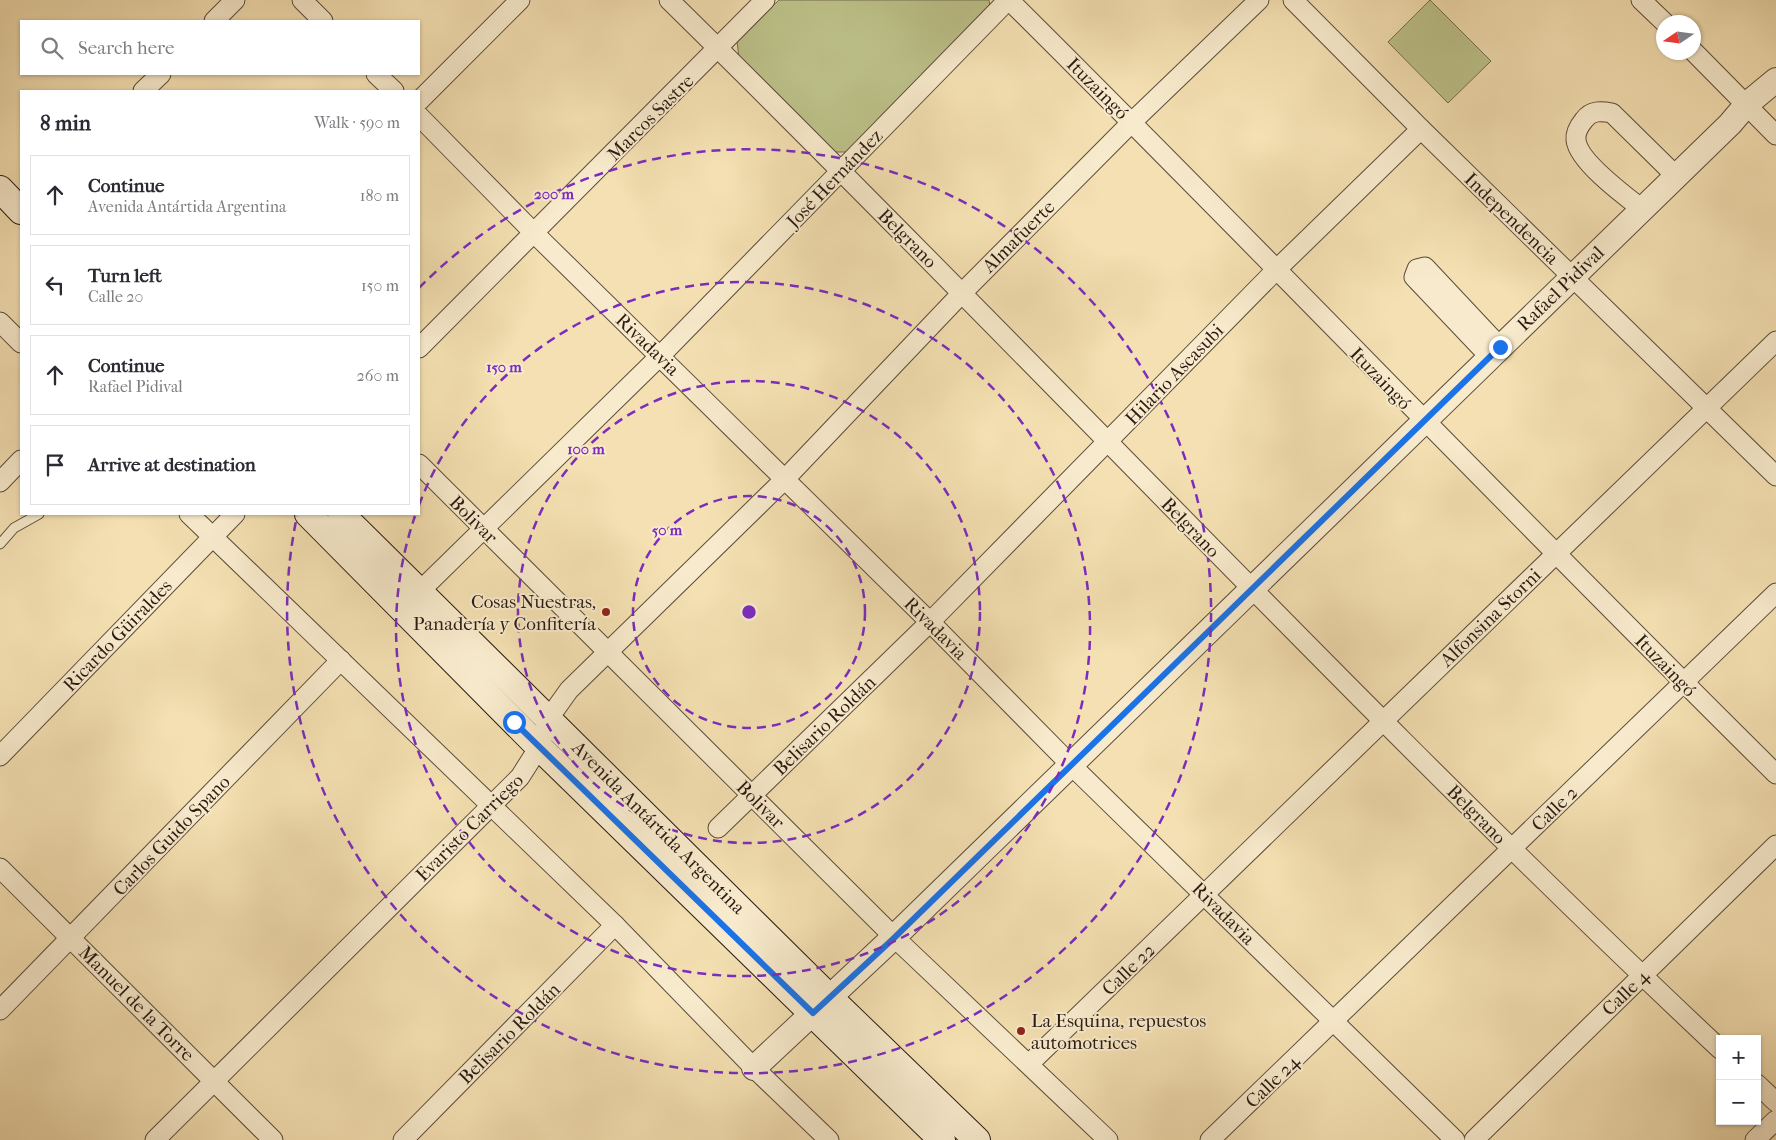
<!DOCTYPE html>
<meta charset="utf-8">
<style>
body{margin:0;font-family:"IM FELL French Canon",serif;background:#f7f7f7;color:#2b2b33}
.controls{position:absolute;right:15px;bottom:15px;display:grid;overflow:hidden;border-radius:0px;box-shadow:0 1px 4px #0004}
.controls button{width:45px;height:45px;display:grid;place-items:center;padding:0;border:0;border-bottom:1px solid #e1e1e2;background:#fff;color:#2b2b33;font:25px sans-serif}
.compass{position:absolute;left:1656px;top:15px;width:45px;height:45px;border-radius:50%;background:#fff;box-shadow:0 1px 4px #0004;rotate:257deg}
.stop{position:absolute;width:15px;height:15px;margin:-11px;border:4px solid #1a73e8;border-radius:50%;background:#fff}
.stop.end{background:#1a73e8;border-color:#fff;box-shadow:0 1px 5px #0008}
.list{margin:0;padding:0;list-style:none}
h2{display:flex;justify-content:space-between;align-items:center;height:65px;margin:0;padding:0 20px;font-size:21px}
h2 small{font-size:16px;font-weight:400;color:#7c7c81}
.list li{display:grid;grid-template-columns:32px 1fr auto;gap:15px;align-items:center;box-sizing:border-box;height:80px;margin:0 10px 10px;padding:0 10px;border:1px solid #e1e1e2;border-radius:0px}
.list b{display:block;font-size:19px;white-space:nowrap}
.list p{margin:0;font-size:16px;white-space:nowrap;color:#7c7c81}
.list em{font-size:16px;font-style:normal;color:#7c7c81}
.icon{flex:none;width:28px;height:28px;fill:none;stroke:currentColor;stroke-width:2;stroke-linecap:round;stroke-linejoin:round}
.map{position:relative;flex:none;width:1776px;height:1140px;overflow:hidden}
.search{position:absolute;background:#fff;box-shadow:0 1px 4px #0004;left:20px;top:20px;width:400px;height:55px;display:flex;align-items:center;gap:12px;box-sizing:border-box;padding:0 18px;border-radius:0px;color:#7c7c81;font-size:19px}
.panel{position:absolute;background:#fff;box-shadow:0 1px 4px #0004;left:20px;top:90px;width:400px;height:425px;border-radius:0px}
.map>svg:first-child{display:block}
.green{fill:#bdc28a;stroke:#746e4e}
.lines{fill:none;stroke-linecap:round;stroke-linejoin:round}
.service-casing{stroke:#5c4c3b;stroke-width:11}
.minor-casing{stroke:#5c4c3b;stroke-width:21}
.tertiary-casing{stroke:#5c4c3b;stroke-width:26}
.secondary-casing{stroke:#2a1a13;stroke-width:28}
.service{stroke:#f8ebcd;stroke-width:9}
.minor{stroke:#f8ebcd;stroke-width:19}
.tertiary{stroke:#f8ebcd;stroke-width:24}
.secondary{stroke:#f8ebcd;stroke-width:26}
.route{stroke:#1a73e8;stroke-width:6}
.ring{fill:none;stroke:#7b2cbf;stroke-width:2.5;stroke-dasharray:9 6}
.poi-dot{fill:#8f2418;stroke:#f8ebcd;stroke-width:2}
.labels{text-anchor:middle;stroke-width:4;stroke-linejoin:round;paint-order:stroke}
.street-label{font-size:19px;fill:#2a1a13;stroke:#f8ebcd}
.poi-label{font-size:19px;fill:#2a1a13;stroke:#f8ebcd;text-anchor:end}
.centre{fill:#7b2cbf;stroke:#f8ebcd;stroke-width:2.5}
.ring-label{font-size:15px;text-anchor:middle;font-weight:bold;fill:#7b2cbf;stroke:#f8ebcd;stroke-width:4;stroke-linejoin:round;paint-order:stroke}
</style>
<div class="map">
<svg width="1776" height="1140" viewBox="0 0 1776 1140">
<rect width="100%" height="100%" fill="#f4e0b2"/>
<filter id="stains"><feTurbulence type="fractalNoise" baseFrequency=".004" numOctaves="4"/><feColorMatrix values="0 0 0 0 .2 0 0 0 0 .09 0 0 0 0 .02 0 0 0 .5 -.17"/></filter>
<radialGradient id="worn" r=".72"><stop offset=".6" stop-color="#630" stop-opacity="0"/><stop offset="1" stop-color="#630" stop-opacity=".3"/></radialGradient>
<g class="green">
<polygon points="779,0 989,0 990,7 847,152 834,152 739,58 737,41"/>
<polygon points="1430,0 1491,61 1448,103 1388,42"/>
</g>
<g class="lines">
<defs>
<polyline id="service" points="0,544 14,528 39,514"/>
<g id="minor">
<polyline points="302,0 323,21"/>
<path d="M 669,0 C 1022,346 1359,710 1720,1049"/>
<path d="M 1009,0 C 1267,256 1518,519 1776,774"/>
<polyline points="1293,0 1421,129 1776,476"/>
<polyline points="1641,0 1664,22"/>
<polyline points="214,21 235,0"/>
<polyline points="1694,52 1776,135"/>
<polyline points="376,74 394,91"/>
<polyline points="143,91 161,74"/>
<polyline points="419,101 520,0"/>
<polyline points="419,116 534,233 930,622 1071,765 1455,1140"/>
<path d="M 1642,209 C 1625,196 1578,161 1576,140 C 1575,132 1579,126 1584,120 C 1591,110 1601,111 1612,113 L 1676,176"/>
<polyline points="0,322 21,343"/>
<polyline points="419,348 765,0"/>
<polyline points="1490,357 1414,277 1417,269 1425,267 1500,347"/>
<polyline points="419,464 894,937 1108,1140"/>
<polyline points="0,482 21,460"/>
<polyline points="189,514 615,925 754,1068 829,1140"/>
<polyline points="420,591 660,356 1008,0"/>
<polyline points="0,756 235,514"/>
<polyline points="718,828 930,622 1276,270 1421,129"/>
<polyline points="0,868 273,1140"/>
<polyline points="0,1010 341,660"/>
<polyline points="1029,1064 1776,341"/>
<polyline points="1757,1084 1776,1102"/>
<polyline points="155,1140 520,777 539,747 549,718 569,690 785,479 962,293 1132,122 1259,0"/>
<polyline points="403,1140 615,925"/>
<polyline points="1210,1140 1776,593"/>
<polyline points="1474,1140 1776,845"/>
<polyline points="1755,1140 1776,1120"/>
</g>
<polyline id="tertiary" points="754,1068 894,937 1730,124 1747,104 1776,80"/>
<g id="secondary">
<polyline points="0,189 21,211"/>
<polyline points="308,514 539,747 942,1140"/>
<polyline points="341,514 830,998 977,1140"/>
</g>
</defs>
<use href="#service" class="service-casing"/>
<use href="#minor" class="minor-casing"/>
<use href="#tertiary" class="tertiary-casing"/>
<use href="#secondary" class="secondary-casing"/>
<use href="#service" class="service"/>
<use href="#minor" class="minor"/>
<use href="#tertiary" class="tertiary"/>
<use href="#secondary" class="secondary"/>
</g>
<g class="lines">
<polyline class="route" points="514,722 813,1013 894,938 1500,347"/>
</g>
<g class="ring">
<circle cx="749" cy="612" r="116"/>
<circle cx="749" cy="612" r="231"/>
<path d="M419 505A347 347 0 1 1 415 516"/>
<path d="M419 288A462 462 0 1 1 297 516"/>
</g>
<g class="poi-dot">
<circle cx="606" cy="612" r="5"/>
<circle cx="1021" cy="1031" r="5"/>
</g>
<g class="labels">
<g class="street-label">
<text transform="translate(1098 88) rotate(45)" y="7">Ituzaingó</text>
<text transform="translate(650 117) rotate(-45)" y="7">Marcos Sastre</text>
<text transform="translate(834 178) rotate(-46)" y="7">José Hernández</text>
<text transform="translate(1512 218) rotate(44)" y="7">Independencia</text>
<text transform="translate(1018 236) rotate(-45)" y="7">Almafuerte</text>
<text transform="translate(908 238) rotate(45)" y="7">Belgrano</text>
<text transform="translate(1560 288) rotate(-44)" y="7">Rafael Pidival</text>
<text transform="translate(648 344) rotate(44)" y="7">Rivadavia</text>
<text transform="translate(1174 374) rotate(-46)" y="7">Hilario Ascasubi</text>
<text transform="translate(1381 378) rotate(46)" y="7">Ituzaingó</text>
<text transform="translate(474 519) rotate(45)" y="7">Bolivar</text>
<text transform="translate(1191 527) rotate(46)" y="7">Belgrano</text>
<text transform="translate(1490 617) rotate(-44)" y="7">Alfonsina Storni</text>
<text transform="translate(936 628) rotate(45)" y="7">Rivadavia</text>
<text transform="translate(117 635) rotate(-46)" y="7">Ricardo Güiraldes</text>
<text transform="translate(1666 665) rotate(46)" y="7">Ituzaingó</text>
<text transform="translate(824 725) rotate(-44)" y="7">Belisario Roldán</text>
<text transform="translate(761 804) rotate(45)" y="7">Bolivar</text>
<text transform="translate(1554 808) rotate(-44)" y="7">Calle 2</text>
<text transform="translate(1477 814) rotate(45)" y="7">Belgrano</text>
<text transform="translate(469 827) rotate(-45)" y="7">Evaristo Carriego</text>
<text transform="translate(659 827) rotate(45)" y="7">Avenida Antártida Argentina</text>
<text transform="translate(171 835) rotate(-46)" y="7">Carlos Guido Spano</text>
<text transform="translate(1224 913) rotate(45)" y="7">Rivadavia</text>
<text transform="translate(1128 969) rotate(-44)" y="7">Calle 22</text>
<text transform="translate(1625 992) rotate(-44)" y="7">Calle 4</text>
<text transform="translate(137 1003) rotate(45)" y="7">Manuel de la Torre</text>
<text transform="translate(509 1033) rotate(-45)" y="7">Belisario Roldán</text>
<text transform="translate(1272 1081) rotate(-44)" y="7">Calle 24</text>
</g>
<g class="poi-label">
<text x="596" y="608">Cosas Nuestras,<tspan x="596" dy="22">Panadería y Confitería</tspan></text>
<text x="1031" y="1027" text-anchor="start">La Esquina, repuestos<tspan x="1031" dy="22">automotrices</tspan></text>
</g>
</g>
<circle cx="749" cy="612" r="8" class="centre"/>
<g class="ring-label">
<text x="554" y="199">200 m</text>
<text x="504" y="372">150 m</text>
<text x="586" y="454">100 m</text>
<text x="667" y="535">50 m</text>
</g>
<rect width="100%" height="100%" filter="url(#stains)"/>
<rect width="100%" height="100%" fill="url(#worn)"/>
</svg>
<div class="controls">
<button>+</button>
<button>−</button>
</div>
<svg class="compass" viewBox="-18 -18 36 36"><path d="M0-13l5 13h-10z" fill="#e53935"/><path d="M0 13l5-13h-10z" fill="#7c7c81"/></svg>
<div class="stop" style="left:514px;top:722px"></div>
<div class="stop end" style="left:1500px;top:347px"></div>
<div class="search"><svg class="icon" aria-label="search" viewBox="0 0 24 24"><circle cx="10" cy="10" r="6"/><path d="M15 15l6 6"/></svg>Search here</div>
<section class="panel">
<h2>8 min<small>Walk · 590 m</small></h2>
<ul class="list">
<li><svg class="icon" aria-label="ahead" viewBox="0 0 24 24"><path d="M12 20V5M6 11l6-6 6 6"/></svg><div><b>Continue</b><p>Avenida Antártida Argentina</p></div><em>180 m</em></li>
<li><svg class="icon" aria-label="left" viewBox="0 0 24 24"><path d="M17 20v-9H6M10 6l-5 5 5 5"/></svg><div><b>Turn left</b><p>Calle 20</p></div><em>150 m</em></li>
<li><svg class="icon" aria-label="ahead" viewBox="0 0 24 24"><path d="M12 20V5M6 11l6-6 6 6"/></svg><div><b>Continue</b><p>Rafael Pidival</p></div><em>260 m</em></li>
<li><svg class="icon" aria-label="arrive" viewBox="0 0 24 24"><path d="M6 21V4h12l-3 4 3 4H6"/></svg><div><b>Arrive at destination</b></div></li>
</ul>
</section>
</div>
